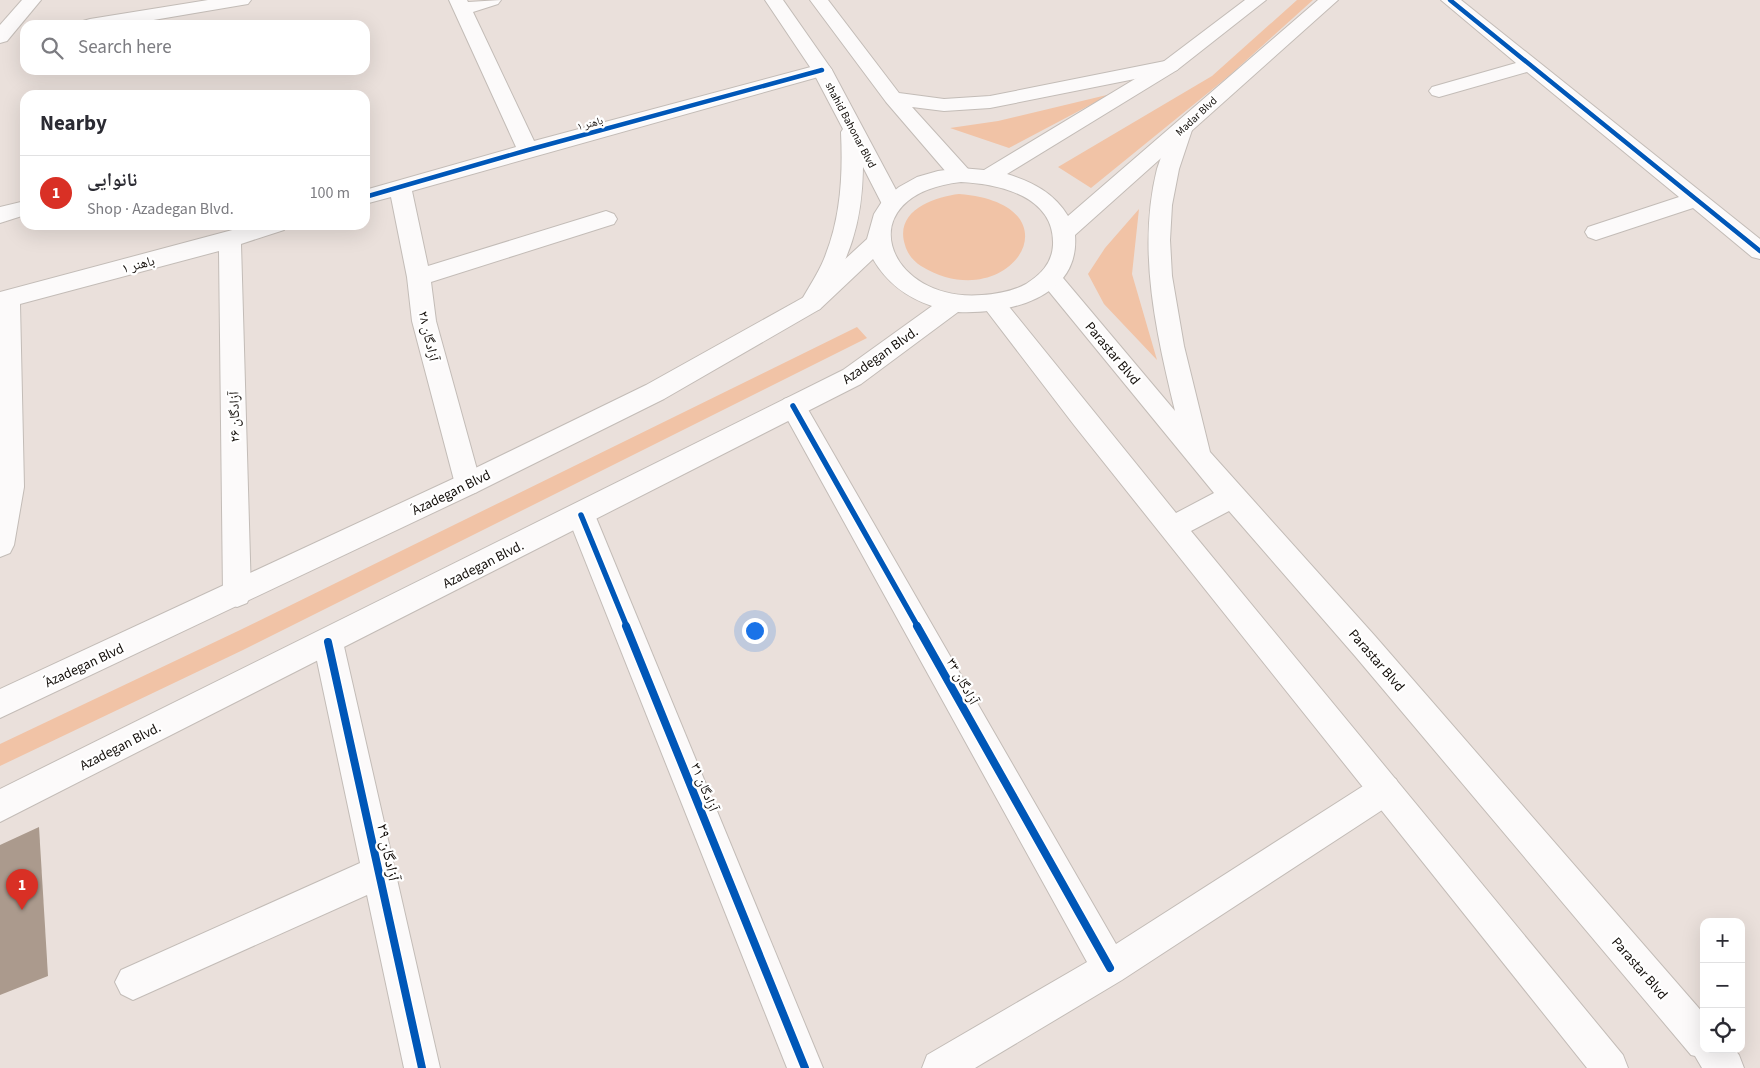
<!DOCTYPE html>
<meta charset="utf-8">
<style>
body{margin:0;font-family:"Source Sans 3","Noto Naskh Arabic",sans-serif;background:#f2f2f3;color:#2b2b33}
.controls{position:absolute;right:15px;bottom:15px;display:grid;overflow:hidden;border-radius:10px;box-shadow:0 5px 20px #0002}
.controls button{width:45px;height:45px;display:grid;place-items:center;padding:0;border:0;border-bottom:1px solid #e1e1e2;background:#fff;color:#2b2b33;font:25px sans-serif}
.you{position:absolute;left:754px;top:630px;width:18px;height:18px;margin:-12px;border:4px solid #fff;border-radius:50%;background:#1a73e8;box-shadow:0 0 0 8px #1a73e833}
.badge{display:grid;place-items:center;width:32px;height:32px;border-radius:50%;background:#d93025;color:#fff;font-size:16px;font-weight:700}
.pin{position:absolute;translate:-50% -41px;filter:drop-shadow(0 1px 2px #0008)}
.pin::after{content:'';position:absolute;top:26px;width:18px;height:15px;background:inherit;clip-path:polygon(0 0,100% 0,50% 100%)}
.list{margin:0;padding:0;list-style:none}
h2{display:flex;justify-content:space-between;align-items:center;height:65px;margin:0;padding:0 20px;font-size:21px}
h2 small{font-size:16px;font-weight:400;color:#7c7c81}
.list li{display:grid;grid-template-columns:32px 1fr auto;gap:15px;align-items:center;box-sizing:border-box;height:75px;padding:0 20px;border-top:1px solid #e1e1e2}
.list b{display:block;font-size:19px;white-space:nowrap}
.list p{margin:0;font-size:16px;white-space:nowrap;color:#7c7c81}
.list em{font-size:16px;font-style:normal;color:#7c7c81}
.icon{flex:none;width:28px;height:28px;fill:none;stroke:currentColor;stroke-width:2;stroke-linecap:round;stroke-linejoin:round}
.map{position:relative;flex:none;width:1760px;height:1068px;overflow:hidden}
.search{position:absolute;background:#fff;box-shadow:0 5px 20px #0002;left:20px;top:20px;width:350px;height:55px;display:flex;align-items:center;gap:12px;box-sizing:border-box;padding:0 18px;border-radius:15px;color:#7c7c81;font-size:19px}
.panel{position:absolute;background:#fff;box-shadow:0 5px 20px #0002;left:20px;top:90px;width:350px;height:140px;border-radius:15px}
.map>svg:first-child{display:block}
.green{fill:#f1c3a6}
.building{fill:#ab9a8d}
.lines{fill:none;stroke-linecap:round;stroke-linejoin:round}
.street-casing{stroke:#c3bcb7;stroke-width:2}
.secondary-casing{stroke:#c3bcb7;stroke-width:2}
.primary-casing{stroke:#c3bcb7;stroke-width:2}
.street{fill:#fcfafa;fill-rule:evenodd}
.secondary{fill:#fcfafa;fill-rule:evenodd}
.primary{fill:#fcfafa;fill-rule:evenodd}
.cycleway-far2-casing{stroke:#fff;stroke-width:7}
.cycleway-far1-casing{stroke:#fff;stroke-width:9}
.cycleway-casing{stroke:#fff;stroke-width:11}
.cycleway-far2{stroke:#0057b8;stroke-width:4.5}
.cycleway-far1{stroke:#0057b8;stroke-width:5.5}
.cycleway{stroke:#0057b8;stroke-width:8}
.labels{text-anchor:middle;stroke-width:4.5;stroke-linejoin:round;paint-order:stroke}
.far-street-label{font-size:11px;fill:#120d09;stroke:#fff}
.street-label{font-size:14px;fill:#120d09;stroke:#fff}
.near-street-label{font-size:16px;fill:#120d09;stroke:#fff}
</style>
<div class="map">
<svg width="1760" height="1068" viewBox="0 0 1760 1068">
<rect width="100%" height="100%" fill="#eae0db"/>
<g class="green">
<polygon points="1297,0 1313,0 1230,75 1091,188 1058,167 1212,76"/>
<polygon points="1111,94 1009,148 950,128 998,121"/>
<path d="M 959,194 C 1084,204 1009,320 921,266 C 913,261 907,253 905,245 C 894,211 933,197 959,194 Z"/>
<polygon points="1139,209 1132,274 1157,360 1104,304 1088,274 1105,248"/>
<polygon points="857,327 867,338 243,650 0,766 0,744 238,631"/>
</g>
<polygon class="building" points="39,827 48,976 0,995 0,845"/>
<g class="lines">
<defs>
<g id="street">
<polygon points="22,0 41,0 7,41 0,43 0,25"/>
<polygon points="208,0 251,0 248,4 242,5 124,25 81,25 83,21 90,19"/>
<polygon points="449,0 467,0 468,2 501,0 498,4 473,12 534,141 822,64 829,66 832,70 829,74 412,191 428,266 606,211 614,214 617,219 614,224 431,282 436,321 481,484 477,492 468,495 459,492 455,484 412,321 407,277 391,197 365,204 365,190 516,147"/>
<polygon points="1441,0 1461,0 1760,239 1760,259 1752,257 1693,208 1596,240 1588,237 1585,232 1588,227 1679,197 1527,72 1439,97 1432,95 1429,91 1432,87 1516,63"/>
<polygon points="25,201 25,215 0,223 0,207"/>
<polygon points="251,225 287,225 284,230 241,244 251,594 247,603 237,607 227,603 223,594 219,251 20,304 24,487 14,545 10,553 0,557 0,292"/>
<polygon points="793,396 802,399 1116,944 1374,779 1385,774 1396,779 1401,790 1396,801 1122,980 975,1068 922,1068 927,1055 1087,962 780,406 784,399"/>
<polygon points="581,503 591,507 595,515 823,1068 787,1068 567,515 571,507"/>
<polygon points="328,629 338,632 343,642 440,1068 404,1068 367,895 133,1000 121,994 115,982 121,970 360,863 313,642 318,632"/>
</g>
<g id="secondary">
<path d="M 765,0 L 783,0 L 832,70 L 903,203 L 900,208 L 892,210 L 884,208 L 863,167 C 862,227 849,258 820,309 L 812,312 L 804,309 L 800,303 C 808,288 818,274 824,259 C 841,218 843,175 841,132 L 843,129 L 812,70 Z"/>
<polygon points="810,0 828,0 899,93 944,99 990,96 1170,60 1177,62 1180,66 1177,70 1170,72 990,108 944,111 912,107 969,170 972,175 969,180 961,182 953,180 886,102"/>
<path d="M 1182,123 L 1189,125 L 1192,130 L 1179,169 L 1172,205 L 1170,240 L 1172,276 L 1184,346 L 1210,452 L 1375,636 L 1704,1014 L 1704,1049 L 1734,1049 L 1739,1055 L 1744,1068 L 1702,1068 L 1695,1056 L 1691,1055 L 1355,656 L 1229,511 L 1191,531 L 1623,1055 L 1628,1068 L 1587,1068 L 1074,425 L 986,310 L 982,304 L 986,298 L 994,295 L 1002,298 L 1176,513 L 1214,493 L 1038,278 L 1042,272 L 1050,270 L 1058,272 L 1175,411 C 1156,332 1137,250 1157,169 C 1161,156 1167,143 1172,130 L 1175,125 Z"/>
</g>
<path id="primary" d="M 1245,0 L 1266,0 L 1177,70 L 1007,174 C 1033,182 1054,193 1068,216 L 1318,0 L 1338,0 L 1075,235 C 1080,299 1007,314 958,312 L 861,384 L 0,822 L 0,789 L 843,370 L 932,306 C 906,297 887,283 873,259 L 820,309 L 664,399 L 477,492 L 0,718 L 0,689 L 459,476 L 646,385 L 804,297 L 867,239 L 874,214 L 883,200 L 899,187 L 917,177 L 938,171 L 961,168 L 984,170 L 1163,62 ZM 961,182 C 999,184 1055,196 1053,245 C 1052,264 1040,275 1026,284 C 1013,291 997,294 982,295 C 886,303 846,195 961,182 Z"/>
</defs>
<use href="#street" class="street-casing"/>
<use href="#secondary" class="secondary-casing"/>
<use href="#primary" class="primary-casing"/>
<use href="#street" class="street"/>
<use href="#secondary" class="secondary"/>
<use href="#primary" class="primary"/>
<defs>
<g id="cycleway-far2">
<polyline points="1450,0 1760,251"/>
<polyline points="365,197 528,150 822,70"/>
</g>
<g id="cycleway-far1">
<polyline points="793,406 918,627"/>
<polyline points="581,515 627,627"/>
</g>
<g id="cycleway">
<polyline points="626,626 805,1068"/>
<polyline points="917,626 1110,968"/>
<polyline points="328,642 422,1068"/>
</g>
</defs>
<use href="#cycleway-far2" class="cycleway-far2-casing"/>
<use href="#cycleway-far1" class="cycleway-far1-casing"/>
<use href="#cycleway" class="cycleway-casing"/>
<use href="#cycleway-far2" class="cycleway-far2"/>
<use href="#cycleway-far1" class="cycleway-far1"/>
<use href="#cycleway" class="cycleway"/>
</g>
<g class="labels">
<g class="far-street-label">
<text transform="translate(1196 116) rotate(-43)" y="4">Madar Blvd</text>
<text transform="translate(590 123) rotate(-15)" y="4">باهنر ۱</text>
<text transform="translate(851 125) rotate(62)" y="4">shahid Bahonar Blvd</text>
</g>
<g class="street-label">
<text transform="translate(138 264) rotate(-15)" y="5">باهنر ۱</text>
<text transform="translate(429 336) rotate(77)" y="5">آزادگان ۲۸</text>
<text transform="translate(1113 353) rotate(50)" y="5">Parastar Blvd</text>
<text transform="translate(880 355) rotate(-35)" y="5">Azadegan Blvd.</text>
<text transform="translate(234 417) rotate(-91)" y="5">آزادگان ۲۶</text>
<text transform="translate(451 492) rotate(-26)" y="5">َAzadegan Blvd</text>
<text transform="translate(483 564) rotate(-27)" y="5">Azadegan Blvd.</text>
<text transform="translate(1377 660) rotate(49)" y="5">Parastar Blvd</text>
<text transform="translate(84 665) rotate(-25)" y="5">َAzadegan Blvd</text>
<text transform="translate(963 681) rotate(61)" y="5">آزادگان ۳۳</text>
<text transform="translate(120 746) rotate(-27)" y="5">Azadegan Blvd.</text>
<text transform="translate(705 787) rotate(68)" y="5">آزادگان ۳۱</text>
<text transform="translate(1640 968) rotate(49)" y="5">Parastar Blvd</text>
</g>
<g class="near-street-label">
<text transform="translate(389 852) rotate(78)" y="6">آزادگان ۲۹</text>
</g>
</g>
</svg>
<div class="controls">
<button>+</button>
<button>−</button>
<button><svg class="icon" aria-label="locate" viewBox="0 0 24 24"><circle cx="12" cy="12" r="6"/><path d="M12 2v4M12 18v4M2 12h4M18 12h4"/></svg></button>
</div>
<div class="you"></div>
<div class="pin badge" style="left:22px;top:910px">1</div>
<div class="search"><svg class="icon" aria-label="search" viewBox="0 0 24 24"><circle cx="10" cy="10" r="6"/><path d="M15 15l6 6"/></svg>Search here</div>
<section class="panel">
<h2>Nearby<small></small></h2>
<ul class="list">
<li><span class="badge">1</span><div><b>نانوایی</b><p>Shop · Azadegan Blvd.</p></div><em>100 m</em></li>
</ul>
</section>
</div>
